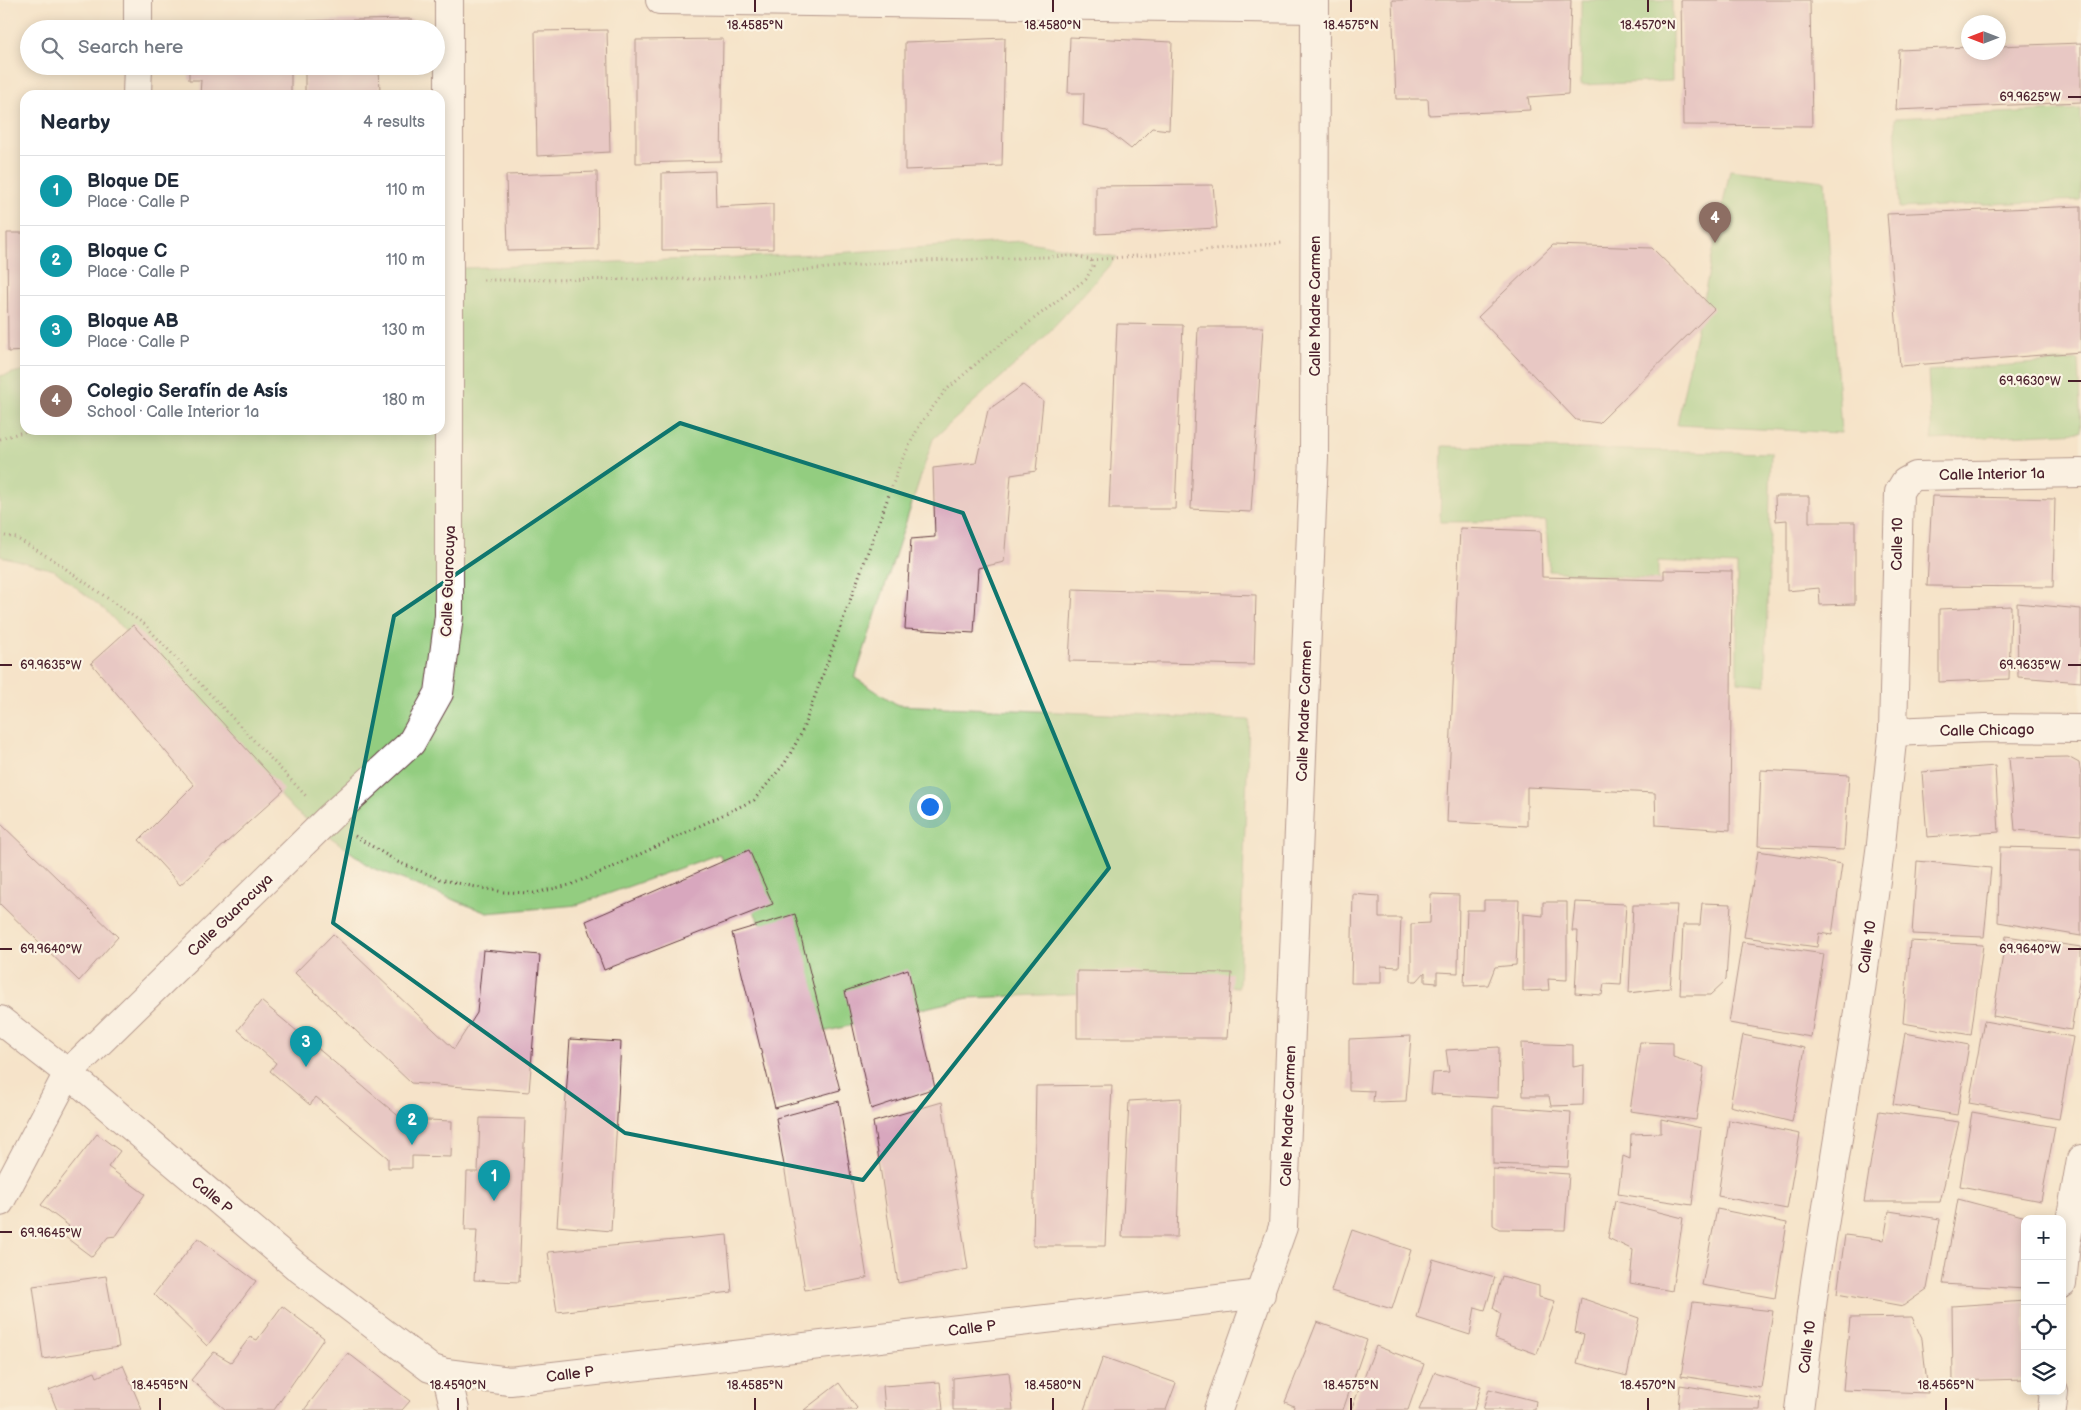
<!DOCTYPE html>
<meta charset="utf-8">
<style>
body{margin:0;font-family:"Balsamiq Sans",sans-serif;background:#f2f2f3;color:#1f2937}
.controls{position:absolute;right:15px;bottom:15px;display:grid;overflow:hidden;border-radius:10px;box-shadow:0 2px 12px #0003}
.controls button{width:45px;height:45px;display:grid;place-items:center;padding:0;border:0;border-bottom:1px solid #e0e1e3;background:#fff;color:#1f2937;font:25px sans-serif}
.compass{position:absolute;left:1961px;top:15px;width:45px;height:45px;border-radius:50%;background:#fff;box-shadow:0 2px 12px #0003;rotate:270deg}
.you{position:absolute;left:929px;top:806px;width:18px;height:18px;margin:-12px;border:4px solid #fff;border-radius:50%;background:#1a73e8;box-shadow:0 0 0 8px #1a73e833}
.badge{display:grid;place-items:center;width:32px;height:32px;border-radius:50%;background:#c8321e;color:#fff;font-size:16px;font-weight:700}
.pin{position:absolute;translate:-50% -41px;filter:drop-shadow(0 1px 2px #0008)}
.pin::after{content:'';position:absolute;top:26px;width:18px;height:15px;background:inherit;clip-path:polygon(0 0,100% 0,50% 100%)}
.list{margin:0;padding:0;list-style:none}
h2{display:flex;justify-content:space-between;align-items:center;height:65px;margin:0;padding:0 20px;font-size:21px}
h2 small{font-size:16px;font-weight:400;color:#747a83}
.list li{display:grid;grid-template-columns:32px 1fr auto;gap:15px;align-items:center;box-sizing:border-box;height:70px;padding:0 20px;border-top:1px solid #e0e1e3}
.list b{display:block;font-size:19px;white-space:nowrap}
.list p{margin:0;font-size:16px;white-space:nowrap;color:#747a83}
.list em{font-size:16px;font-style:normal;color:#747a83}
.icon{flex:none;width:28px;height:28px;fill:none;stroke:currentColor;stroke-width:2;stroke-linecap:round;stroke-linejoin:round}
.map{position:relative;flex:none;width:2081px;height:1410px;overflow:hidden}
.search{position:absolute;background:#fff;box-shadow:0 2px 12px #0003;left:20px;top:20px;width:425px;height:55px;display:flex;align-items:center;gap:12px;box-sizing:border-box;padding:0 18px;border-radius:28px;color:#747a83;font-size:19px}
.panel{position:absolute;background:#fff;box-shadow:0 2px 12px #0003;left:20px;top:90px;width:425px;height:345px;border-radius:15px}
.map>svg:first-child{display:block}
.green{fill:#93cd80;stroke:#6e7656}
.building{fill:#d8a7be}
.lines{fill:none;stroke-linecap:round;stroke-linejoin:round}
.minor-casing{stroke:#643c43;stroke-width:30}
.path{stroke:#643c43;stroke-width:3;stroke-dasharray:1 4;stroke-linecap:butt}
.minor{stroke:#fff;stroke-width:28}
.marked{fill:none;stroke:#0f766e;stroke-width:4;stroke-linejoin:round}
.ticks{fill:none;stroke:#4a1f2b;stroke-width:2}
.labels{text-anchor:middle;stroke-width:4.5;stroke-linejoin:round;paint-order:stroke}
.street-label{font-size:15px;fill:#4a1f2b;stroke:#fcf5e5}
.ticks-label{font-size:12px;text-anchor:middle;fill:#4a1f2b;stroke:#fcf5e5;stroke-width:4.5;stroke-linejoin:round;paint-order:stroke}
</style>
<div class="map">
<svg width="2081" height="1410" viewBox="0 0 2081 1410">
<rect width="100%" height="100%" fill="#fcf5e5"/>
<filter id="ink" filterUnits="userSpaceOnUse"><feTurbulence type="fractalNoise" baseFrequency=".02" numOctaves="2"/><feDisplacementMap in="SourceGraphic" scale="10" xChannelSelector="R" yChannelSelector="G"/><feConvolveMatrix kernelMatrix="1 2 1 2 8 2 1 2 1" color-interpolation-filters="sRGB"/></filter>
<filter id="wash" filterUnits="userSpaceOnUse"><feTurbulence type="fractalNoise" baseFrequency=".0096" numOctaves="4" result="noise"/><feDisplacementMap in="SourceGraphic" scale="20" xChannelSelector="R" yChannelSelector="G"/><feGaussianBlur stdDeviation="1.12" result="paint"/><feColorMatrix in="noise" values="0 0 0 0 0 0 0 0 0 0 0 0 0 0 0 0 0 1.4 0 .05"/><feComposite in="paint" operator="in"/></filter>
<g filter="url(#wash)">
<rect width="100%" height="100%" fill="#f5e3c9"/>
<g class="green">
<polygon points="1581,0 1672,0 1672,81 1581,85"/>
<polygon points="2081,109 2081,200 1899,208 1895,118"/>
<polygon points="1730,170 1825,181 1841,433 1677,425"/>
<polygon points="1023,241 1117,257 1039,343 933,439 855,678 898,705 1249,720 1239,987 968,998 819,1033 754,912 719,854 577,905 487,913 371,867 295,811 105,610 54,570 0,556 0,376 25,370 25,430 440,430 440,269 818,254"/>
<polygon points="2078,360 2081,432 1932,440 1928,371"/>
<polygon points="1442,446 1771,453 1765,685 1737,682 1737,565 1658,561 1658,580 1549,571 1546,521 1440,522"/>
</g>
<g id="blocks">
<g class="building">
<polygon points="1392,0 1571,0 1568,94 1528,97 1530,110 1429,115 1428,99 1396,99"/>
<polygon points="1681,0 1810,0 1812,126 1683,125"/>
<polygon points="412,19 412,29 304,29 304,21"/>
<polygon points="607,30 610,152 537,156 535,31"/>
<polygon points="1070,37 1172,42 1169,130 1152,128 1131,149 1107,130 1083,125 1084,93 1068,93"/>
<polygon points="1005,38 1002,166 905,170 905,42"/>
<polygon points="723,39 721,161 636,163 636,40"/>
<polygon points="2081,43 2081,102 1896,110 1899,50 1968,47 1968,52 1998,52 1998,46"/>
<polygon points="189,66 291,66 291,95 200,95 201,80 189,80"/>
<polygon points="305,66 386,66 379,68 380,92 411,92 411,95 305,95"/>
<polygon points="715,171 716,207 773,204 773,249 662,250 662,173"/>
<polygon points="597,172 598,249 508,251 506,175"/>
<polygon points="1213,185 1217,228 1096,234 1096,186"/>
<polygon points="2081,206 2081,352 1900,366 1887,214"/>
<polygon points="7,233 25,233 25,351 8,352"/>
<polygon points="1553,245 1652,248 1714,309 1599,423 1576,420 1478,317"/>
<polygon points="1117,324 1183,325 1175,509 1109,509"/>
<polygon points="1198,327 1263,327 1251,512 1191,509"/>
<polygon points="1023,385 1043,401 1036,471 1011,475 1004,562 978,568 974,633 905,629 911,539 935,537 933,468 976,463 988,410"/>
<polygon points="1775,496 1809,496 1809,522 1855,522 1855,604 1820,605 1819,588 1787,591 1787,520 1776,521"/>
<polygon points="1932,496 2055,499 2053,587 1927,586"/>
<polygon points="1460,528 1541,531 1542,577 1664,580 1664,570 1732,571 1730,830 1656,825 1655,793 1527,787 1527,826 1447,822"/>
<polygon points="1073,589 1256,595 1254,665 1069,661"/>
<polygon points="2017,603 2081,609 2081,682 2018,677"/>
<polygon points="2011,606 2009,679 1939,682 1939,609"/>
<polygon points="133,625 284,790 180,885 139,840 194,785 91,663"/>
<polygon points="2068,757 2079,763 2081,774 2081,835 2015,830 2009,758"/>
<polygon points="1995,766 1999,832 1927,837 1922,772"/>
<polygon points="1761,770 1849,775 1844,850 1758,846"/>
<polygon points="0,823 118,937 79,981 0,904"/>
<polygon points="2000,847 2081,849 2081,936 1998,922"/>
<polygon points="749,850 773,904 604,970 586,921"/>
<polygon points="1758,851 1842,864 1832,935 1819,933 1817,947 1744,937"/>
<polygon points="1917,861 1991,868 1984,937 1912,934"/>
<polygon points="1353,894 1379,896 1379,918 1401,918 1399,967 1381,966 1381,983 1351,983"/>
<polygon points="1431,894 1459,895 1458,973 1437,972 1437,983 1425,982 1425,972 1417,981 1411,981 1411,924 1430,923"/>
<polygon points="1484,900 1519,900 1516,965 1495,967 1488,985 1464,986 1467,910 1484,910"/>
<polygon points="1543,902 1567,902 1567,980 1548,979 1549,990 1523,991 1523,914 1543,916"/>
<polygon points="1575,902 1626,904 1621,985 1604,984 1602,995 1575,993 1578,931 1572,931"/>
<polygon points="1702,903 1731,904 1726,980 1710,995 1680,995 1683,925 1700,925"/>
<polygon points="1633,905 1677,905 1670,988 1629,993"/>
<polygon points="795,914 840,1090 775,1108 732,933"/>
<polygon points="333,934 454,1049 477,1013 483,950 540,955 529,1092 411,1083 295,973"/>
<polygon points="2006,936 2081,947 2081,971 2071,1030 1993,1016"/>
<polygon points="1910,941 1983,945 1971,1035 1903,1023"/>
<polygon points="1742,942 1824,954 1811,1037 1729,1023"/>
<polygon points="908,969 935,1088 871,1109 845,991"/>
<polygon points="1077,971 1232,973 1227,1038 1077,1038"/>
<polygon points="261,1001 402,1119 452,1121 451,1157 412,1156 412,1168 388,1168 388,1158 316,1097 310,1105 270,1071 276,1063 238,1030"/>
<polygon points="1984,1021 2073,1037 2059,1119 1969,1103"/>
<polygon points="1905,1033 1969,1045 1957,1115 1893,1104"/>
<polygon points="1743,1035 1805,1048 1792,1122 1730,1106"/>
<polygon points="1411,1036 1406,1101 1373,1102 1374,1091 1349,1090 1349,1039"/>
<polygon points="570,1039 621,1042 611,1231 557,1226"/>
<polygon points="1640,1042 1673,1043 1673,1057 1704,1067 1696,1120 1630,1111"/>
<polygon points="1521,1043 1573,1045 1573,1067 1584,1065 1583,1105 1551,1106 1549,1096 1523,1096"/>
<polygon points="1499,1047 1498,1098 1431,1094 1433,1073 1449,1072 1446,1050"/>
<polygon points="1112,1085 1105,1246 1033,1246 1036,1086"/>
<polygon points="1181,1098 1177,1237 1122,1237 1129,1101"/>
<polygon points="839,1101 867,1278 805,1290 776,1118"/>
<polygon points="942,1102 968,1269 898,1283 873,1122"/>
<polygon points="1493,1106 1571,1112 1568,1167 1493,1164"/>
<polygon points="1879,1111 1959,1122 1940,1202 1864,1202"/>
<polygon points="1972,1112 2055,1127 2041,1201 1960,1186"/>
<polygon points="480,1118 525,1119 519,1282 474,1280 477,1230 465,1230 467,1172 478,1172"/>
<polygon points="1661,1119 1701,1128 1692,1205 1618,1194 1623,1156 1630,1159 1631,1134 1661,1133"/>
<polygon points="1729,1120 1800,1134 1787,1209 1718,1196"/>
<polygon points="97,1134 120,1151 108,1167 145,1194 116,1236 108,1237 92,1257 64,1236 69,1226 41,1205"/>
<polygon points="1493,1169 1569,1174 1565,1230 1499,1229 1493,1225"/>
<polygon points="1958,1199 2030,1218 2025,1219 2025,1289 1943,1284"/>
<polygon points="1615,1201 1683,1218 1672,1291 1630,1283 1633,1250 1608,1238"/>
<polygon points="1717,1209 1787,1223 1775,1298 1702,1285"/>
<polygon points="1889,1211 1940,1219 1927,1289 1903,1306 1837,1294 1845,1235 1884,1240"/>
<polygon points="1352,1230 1411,1250 1392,1309 1331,1291"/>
<polygon points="727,1235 732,1292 557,1312 548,1252"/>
<polygon points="198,1238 256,1281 207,1346 154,1294"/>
<polygon points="1433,1259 1495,1277 1485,1310 1475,1307 1470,1335 1417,1318"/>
<polygon points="106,1276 119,1347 43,1359 33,1286"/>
<polygon points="1502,1276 1539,1286 1539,1297 1555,1301 1537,1354 1495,1339 1501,1314 1493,1308"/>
<polygon points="1581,1298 1639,1318 1627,1376 1577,1363 1584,1335 1575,1332"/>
<polygon points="2025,1301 2025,1379 1953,1381 1952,1306"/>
<polygon points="1693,1302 1773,1311 1761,1388 1681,1376"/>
<polygon points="282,1306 324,1338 274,1410 226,1410 191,1380 214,1352 231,1362 250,1337 257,1340"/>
<polygon points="1912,1317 1922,1339 1928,1393 1843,1390 1850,1318"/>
<polygon points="1317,1322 1367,1340 1343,1410 1293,1410 1294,1406 1285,1402"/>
<polygon points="1376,1346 1424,1364 1408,1410 1351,1410"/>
<polygon points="348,1353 410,1401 402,1410 304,1410"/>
<polygon points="1103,1357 1176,1383 1166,1410 1084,1410"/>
<polygon points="123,1365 142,1410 57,1410 49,1390 95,1372 97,1377"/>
<polygon points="1009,1372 1013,1410 953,1410 953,1378"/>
<polygon points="1435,1372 1481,1386 1474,1410 1419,1410"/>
<polygon points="940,1382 943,1410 885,1410 883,1386"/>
<polygon points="839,1383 857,1408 855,1410 804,1410"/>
<polygon points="1680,1385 1761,1398 1760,1410 1678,1410"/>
<polygon points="1489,1389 1536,1401 1535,1410 1483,1410"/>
</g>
</g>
</g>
<g filter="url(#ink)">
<use href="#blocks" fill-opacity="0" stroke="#643c43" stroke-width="1"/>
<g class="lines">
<defs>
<g id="minor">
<polyline points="660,0 1315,9"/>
<polyline points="138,29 138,0"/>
<polyline points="137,95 138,66"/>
<polyline points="1893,732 1986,728 2081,729"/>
<polyline points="0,1020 68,1073 296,1266 430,1368 446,1373 510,1381 1261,1294"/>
<polyline points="0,1202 68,1073 330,817 411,743 439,693 449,616 449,0"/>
<polyline points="2062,1284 2066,1244 2081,1159"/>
<polyline points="446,1373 455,1410"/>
<polyline points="1218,1410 1283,1227 1314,457 1315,0"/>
<polyline points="1799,1410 1815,1282 1856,1026 1881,844 1893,732 1899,492 1905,482 1916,476 2081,473"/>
<polyline points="2052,1410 2054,1391"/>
</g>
</defs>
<use href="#minor" class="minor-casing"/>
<g class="path">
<polyline points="1091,260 1282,243"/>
<polyline points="0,439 29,430"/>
<polyline points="0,535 16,538 52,559 144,624 306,796"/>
<polyline points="355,836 398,862 440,879 471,886 504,892 534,893 570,885 611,868 754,800 785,763 801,734 901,462 920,424 945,391 984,357 1086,279 1093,266 1091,260 1076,256 892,262 710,279 481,280"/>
</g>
<use href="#minor" class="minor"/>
</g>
</g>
<path d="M0 0H2081V1410H0ZM 680,423 L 963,513 L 1109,868 L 863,1180 L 625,1133 L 333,923 L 394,616 Z" fill="#f5e3c9" fill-opacity=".55" fill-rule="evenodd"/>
<path class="marked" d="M 680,423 L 963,513 L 1109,868 L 863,1180 L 625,1133 L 333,923 L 394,616 Z"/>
<path class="ticks" d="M 755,0 L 755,12M 1053,0 L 1053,12M 1351,0 L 1351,12M 1648,0 L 1648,12M 2068,97 L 2081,97M 2068,381 L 2081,381M 0,665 L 12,665M 2068,665 L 2081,665M 0,949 L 12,949M 2068,949 L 2081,949M 0,1232 L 12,1232M 160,1398 L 160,1410M 458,1398 L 458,1410M 755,1398 L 755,1410M 1053,1398 L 1053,1410M 1351,1398 L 1351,1410M 1648,1398 L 1648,1410M 1946,1398 L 1946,1410"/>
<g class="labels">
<g class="street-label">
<text transform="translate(1315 306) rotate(-90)" y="5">Calle Madre Carmen</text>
<text transform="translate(1992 474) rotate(-1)" y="5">Calle Interior 1a</text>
<text transform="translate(1897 544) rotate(-89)" y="5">Calle 10</text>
<text transform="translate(448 581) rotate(-88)" y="5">Calle Guarocuya</text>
<text transform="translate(1304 711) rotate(-88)" y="5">Calle Madre Carmen</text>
<text transform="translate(1987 730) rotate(-1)" y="5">Calle Chicago</text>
<text transform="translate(230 915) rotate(-44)" y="5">Calle Guarocuya</text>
<text transform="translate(1867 947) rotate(-82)" y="5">Calle 10</text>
<text transform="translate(1288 1116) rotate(-88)" y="5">Calle Madre Carmen</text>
<text transform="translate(212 1195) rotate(40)" y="5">Calle P</text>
<text transform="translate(972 1328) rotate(-7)" y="5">Calle P</text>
<text transform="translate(1807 1347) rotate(-83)" y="5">Calle 10</text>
<text transform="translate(570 1374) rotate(-7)" y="5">Calle P</text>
</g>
</g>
<g class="ticks-label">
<text x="755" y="29">18.4585°N</text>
<text x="1053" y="29">18.4580°N</text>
<text x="1351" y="29">18.4575°N</text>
<text x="1648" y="29">18.4570°N</text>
<text x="2030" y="101">69.9625°W</text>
<text x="2030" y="385">69.9630°W</text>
<text x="2030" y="669">69.9635°W</text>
<text x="51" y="669">69.9635°W</text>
<text x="2030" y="953">69.9640°W</text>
<text x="51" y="953">69.9640°W</text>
<text x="51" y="1237">69.9645°W</text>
<text x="160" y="1389">18.4595°N</text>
<text x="458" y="1389">18.4590°N</text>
<text x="755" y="1389">18.4585°N</text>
<text x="1053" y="1389">18.4580°N</text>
<text x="1351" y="1389">18.4575°N</text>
<text x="1648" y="1389">18.4570°N</text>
<text x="1946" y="1389">18.4565°N</text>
</g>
</svg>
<div class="controls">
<button>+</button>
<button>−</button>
<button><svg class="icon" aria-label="locate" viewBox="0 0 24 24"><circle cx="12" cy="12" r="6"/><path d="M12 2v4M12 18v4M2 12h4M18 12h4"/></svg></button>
<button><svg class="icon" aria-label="layers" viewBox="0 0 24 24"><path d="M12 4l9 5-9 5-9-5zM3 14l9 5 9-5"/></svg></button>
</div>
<svg class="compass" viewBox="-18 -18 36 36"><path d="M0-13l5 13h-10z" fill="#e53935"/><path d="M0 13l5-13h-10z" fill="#747a83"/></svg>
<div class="you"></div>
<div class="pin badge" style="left:494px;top:1201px;background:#0f9aa8">1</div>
<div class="pin badge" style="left:412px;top:1145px;background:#0f9aa8">2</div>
<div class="pin badge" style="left:306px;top:1067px;background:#0f9aa8">3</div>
<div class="pin badge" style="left:1715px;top:243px;background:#8d6e63">4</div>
<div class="search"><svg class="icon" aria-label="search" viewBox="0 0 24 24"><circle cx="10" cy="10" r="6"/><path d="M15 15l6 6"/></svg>Search here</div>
<section class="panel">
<h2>Nearby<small>4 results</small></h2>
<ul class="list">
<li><span class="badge" style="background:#0f9aa8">1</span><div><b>Bloque DE</b><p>Place · Calle P</p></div><em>110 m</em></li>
<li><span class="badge" style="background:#0f9aa8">2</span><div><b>Bloque C</b><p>Place · Calle P</p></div><em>110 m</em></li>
<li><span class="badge" style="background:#0f9aa8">3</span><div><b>Bloque AB</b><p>Place · Calle P</p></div><em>130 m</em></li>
<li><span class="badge" style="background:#8d6e63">4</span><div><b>Colegio Serafín de Asís</b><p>School · Calle Interior 1a</p></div><em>180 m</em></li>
</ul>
</section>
</div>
